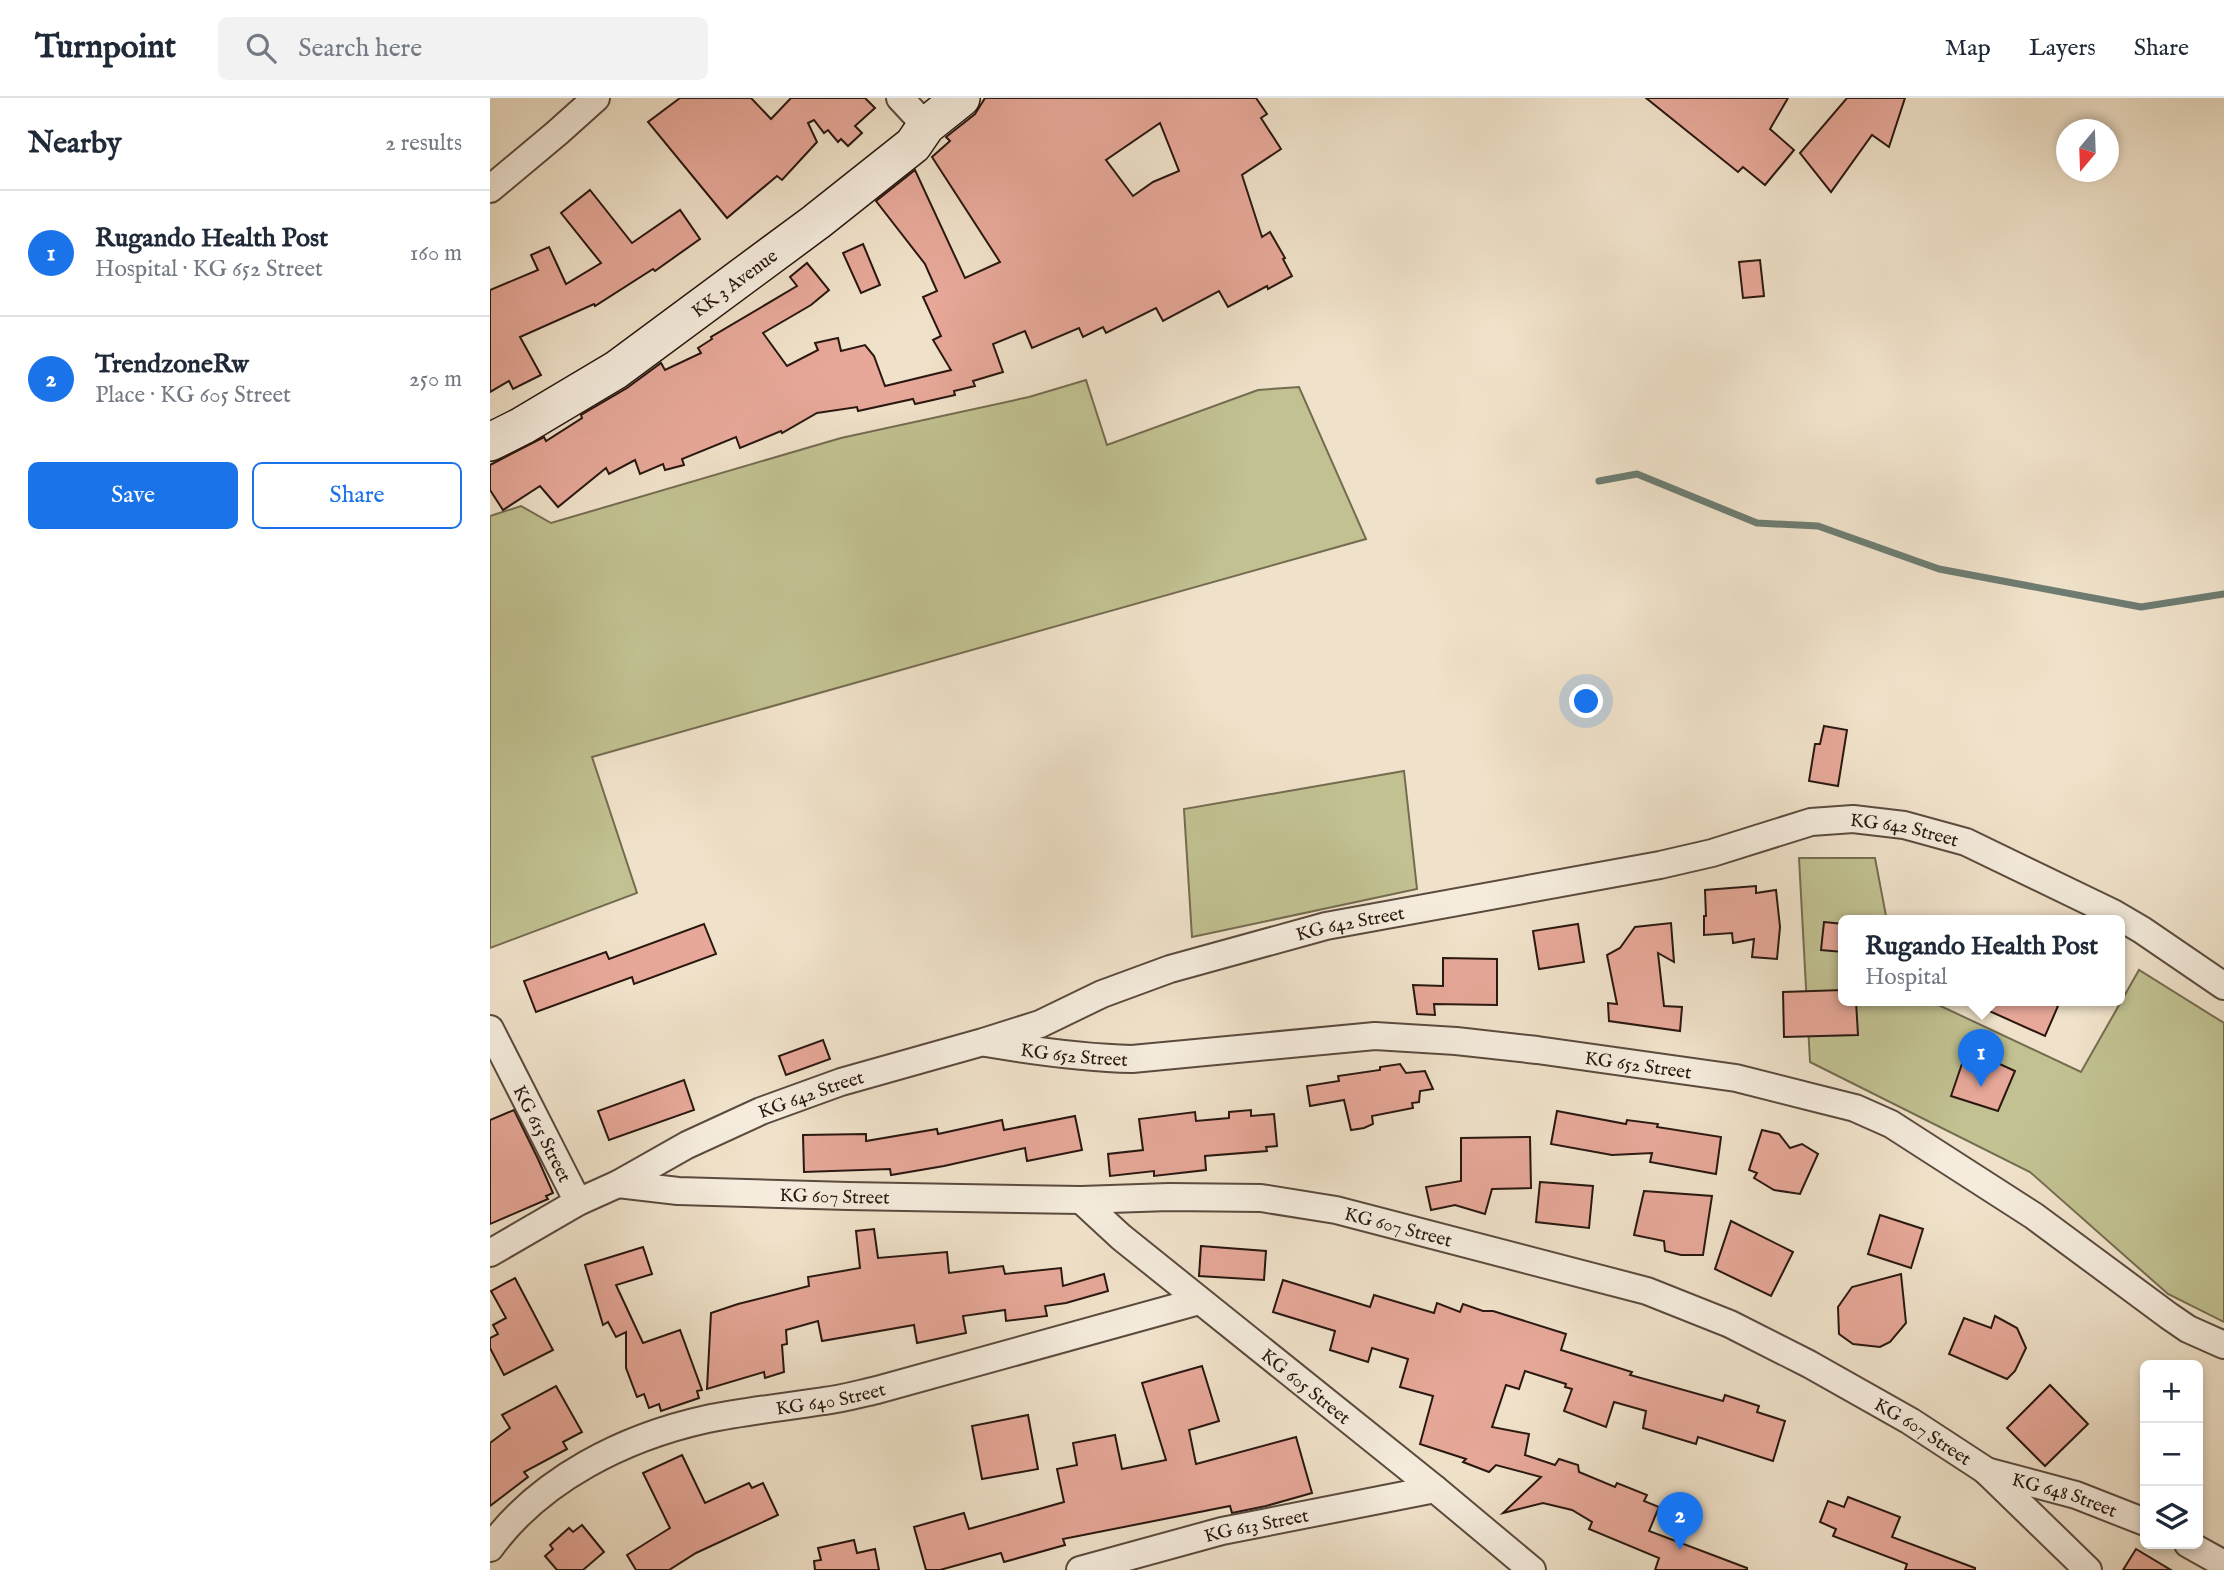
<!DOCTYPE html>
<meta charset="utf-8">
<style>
body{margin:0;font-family:"IM FELL English",serif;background:#f2f2f3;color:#1f2937}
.controls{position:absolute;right:21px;bottom:21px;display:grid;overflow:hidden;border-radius:10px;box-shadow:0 4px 10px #0003}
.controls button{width:63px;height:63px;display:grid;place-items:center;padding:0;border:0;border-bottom:2px solid #e0e1e3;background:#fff;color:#1f2937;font:35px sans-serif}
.compass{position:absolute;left:1566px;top:21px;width:63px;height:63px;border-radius:50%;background:#fff;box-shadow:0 4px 10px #0003;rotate:199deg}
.you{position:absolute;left:1097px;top:604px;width:24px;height:24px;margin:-18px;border:5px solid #fff;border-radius:50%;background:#1a73e8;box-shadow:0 0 0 10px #1a73e833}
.badge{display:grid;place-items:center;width:46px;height:46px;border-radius:50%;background:#1a73e8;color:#fff;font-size:23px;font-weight:700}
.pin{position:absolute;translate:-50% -58px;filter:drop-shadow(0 2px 4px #0008)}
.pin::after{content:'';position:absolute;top:37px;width:24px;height:21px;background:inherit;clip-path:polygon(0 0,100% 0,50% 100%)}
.popup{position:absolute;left:1348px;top:817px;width:287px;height:91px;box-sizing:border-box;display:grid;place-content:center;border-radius:10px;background:#fff;filter:drop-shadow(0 2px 5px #0005);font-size:23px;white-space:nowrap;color:#747a83}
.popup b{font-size:26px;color:#1f2937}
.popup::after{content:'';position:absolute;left:50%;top:100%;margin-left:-14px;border:14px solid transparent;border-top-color:#fff}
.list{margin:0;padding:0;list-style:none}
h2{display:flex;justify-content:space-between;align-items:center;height:91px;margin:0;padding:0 28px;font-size:30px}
h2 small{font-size:23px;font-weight:400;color:#747a83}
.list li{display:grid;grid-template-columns:46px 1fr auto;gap:21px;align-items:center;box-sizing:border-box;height:126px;padding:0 28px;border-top:2px solid #e0e1e3}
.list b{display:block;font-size:26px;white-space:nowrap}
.list p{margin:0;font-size:23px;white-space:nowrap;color:#747a83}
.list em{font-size:23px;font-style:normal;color:#747a83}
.actions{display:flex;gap:14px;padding:21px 28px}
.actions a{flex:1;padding:16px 0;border:2px solid #1a73e8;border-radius:10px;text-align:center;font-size:24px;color:#1a73e8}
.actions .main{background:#1a73e8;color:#fff}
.icon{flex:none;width:38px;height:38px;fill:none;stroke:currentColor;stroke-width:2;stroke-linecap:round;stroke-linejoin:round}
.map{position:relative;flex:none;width:1734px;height:1472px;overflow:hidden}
header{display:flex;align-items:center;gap:42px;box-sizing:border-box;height:98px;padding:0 35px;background:#fff;border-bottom:2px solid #e0e1e3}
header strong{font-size:33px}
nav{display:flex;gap:38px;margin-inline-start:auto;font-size:24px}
.search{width:490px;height:63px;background:#f2f2f3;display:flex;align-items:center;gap:18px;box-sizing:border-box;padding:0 24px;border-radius:10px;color:#747a83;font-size:26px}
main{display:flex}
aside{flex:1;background:#fff}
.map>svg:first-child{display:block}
.green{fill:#c1c191;stroke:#756c50;stroke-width:2}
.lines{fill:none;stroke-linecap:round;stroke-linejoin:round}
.stream{stroke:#6d7c71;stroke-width:7}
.building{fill:#e7a899;stroke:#291710;stroke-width:2;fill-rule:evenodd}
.street-casing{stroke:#5b4a3e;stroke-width:30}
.secondary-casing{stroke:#291710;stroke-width:40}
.street{stroke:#f5ecdd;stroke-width:26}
.secondary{stroke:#f5ecdd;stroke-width:37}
.labels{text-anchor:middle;stroke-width:5;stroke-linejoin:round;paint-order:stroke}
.street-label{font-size:19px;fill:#291710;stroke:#f5ecdd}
</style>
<header>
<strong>Turnpoint</strong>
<div class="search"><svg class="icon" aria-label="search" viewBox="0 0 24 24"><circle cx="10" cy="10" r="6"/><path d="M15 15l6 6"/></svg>Search here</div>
<nav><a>Map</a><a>Layers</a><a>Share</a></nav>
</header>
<main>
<aside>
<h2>Nearby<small>2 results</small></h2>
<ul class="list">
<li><span class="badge">1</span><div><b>Rugando Health Post</b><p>Hospital · KG 652 Street</p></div><em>160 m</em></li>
<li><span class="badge">2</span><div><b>TrendzoneRw</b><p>Place · KG 605 Street</p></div><em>250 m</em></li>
</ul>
<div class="actions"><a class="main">Save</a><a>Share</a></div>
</aside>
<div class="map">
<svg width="1734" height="1472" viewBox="0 0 1734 1472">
<rect width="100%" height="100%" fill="#f0e2ca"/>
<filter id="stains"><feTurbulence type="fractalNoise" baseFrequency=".00286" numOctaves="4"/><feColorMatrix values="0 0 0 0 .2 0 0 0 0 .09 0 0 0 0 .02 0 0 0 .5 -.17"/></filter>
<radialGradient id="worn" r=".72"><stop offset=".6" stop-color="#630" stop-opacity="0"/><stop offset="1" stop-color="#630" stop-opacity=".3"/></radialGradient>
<g class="green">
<polygon points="596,282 617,347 768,292 809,289 876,441 102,659 147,795 0,850 0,418 31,408 61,425 351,340 539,299"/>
<polygon points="914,673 927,791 702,839 694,711"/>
<polygon points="1309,760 1385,760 1397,823 1353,823 1353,903 1440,903 1591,974 1649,872 1734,925 1734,1224 1678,1196 1540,1074 1320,964"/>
</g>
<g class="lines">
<polyline class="stream" points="1109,383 1147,376 1267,425 1328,428 1449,471 1651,509 1734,496"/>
</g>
<g class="building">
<polygon points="190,0 261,0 281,21 301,0 375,0 385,10 365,28 372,35 358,48 351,41 348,44 338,32 334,35 324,22 318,25 327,44 292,82 287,78 237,120 158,24"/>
<path d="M 495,0 L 766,0 L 777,16 L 771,20 L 791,51 L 752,77 L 772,139 L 780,134 L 795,160 L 793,161 L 802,178 L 778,191 L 777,188 L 738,209 L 729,193 L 673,223 L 666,210 L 616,235 L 613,229 L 593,239 L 589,230 L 542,250 L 535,233 L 503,246 L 513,274 L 483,283 L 485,288 L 464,293 L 465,297 L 425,306 L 423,301 L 368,313 L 367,309 L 327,315 L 292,335 L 291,333 L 250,350 L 246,339 L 192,361 L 194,367 L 175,372 L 173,366 L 150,376 L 145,362 L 119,376 L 116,370 L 68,409 L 50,388 L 13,412 L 0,392 L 0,367 L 54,339 L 56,343 L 92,320 L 91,317 L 137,290 L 171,265 L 175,272 L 211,255 L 208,250 L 222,241 L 221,239 L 307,188 L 300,179 L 317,165 L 339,192 L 321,207 L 273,235 L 297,268 L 328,252 L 325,245 L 348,240 L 351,253 L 375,247 L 384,258 L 395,288 L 461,272 L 443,242 L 451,238 L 433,199 L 447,193 L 435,166 L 386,103 L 425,72 L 475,180 L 510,164 L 442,59 L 460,43 L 456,39 L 485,16 ZM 670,25 L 689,73 L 663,84 L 643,98 L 616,62 Z"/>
<polygon points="1156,0 1298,0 1280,31 1304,52 1275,87 1253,69 1248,74"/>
<polygon points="1357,0 1415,0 1399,49 1382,37 1341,94 1310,55"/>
<polygon points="100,92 142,145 190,112 210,141 165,173 163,171 105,208 104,206 30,239 51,277 23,291 19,283 0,294 0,192 48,172 41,157 59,149 76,186 111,165 71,115"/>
<polygon points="373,146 390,187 371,195 353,155"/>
<polygon points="1270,162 1274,198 1253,200 1249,164"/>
<polygon points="1334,628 1357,632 1348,688 1319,683 1325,646 1330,646"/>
<polygon points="1266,788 1266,795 1286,792 1290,829 1287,861 1262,859 1264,841 1243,845 1242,835 1214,837 1214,818 1216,818 1215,792"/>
<polygon points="1334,824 1353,826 1353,854 1331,852"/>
<polygon points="1181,825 1184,864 1168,855 1174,908 1192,909 1190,933 1119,923 1118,905 1127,906 1117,857 1130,850 1145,829"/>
<polygon points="214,826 226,856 144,886 142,879 46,914 34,883 116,854 119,861"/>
<polygon points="1088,826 1094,864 1049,871 1043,833"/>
<polygon points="953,860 1007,861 1007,907 944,906 945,917 927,916 923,887 953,888"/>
<polygon points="1353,892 1353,903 1366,903 1368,937 1294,939 1293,894"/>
<polygon points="1477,903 1557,903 1568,908 1555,938"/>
<polygon points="333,942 340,961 296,977 289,958"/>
<polygon points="1477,951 1525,973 1508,1013 1461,998"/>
<polygon points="910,966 916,975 935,973 943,991 930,993 929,1004 922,1005 923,1010 882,1018 883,1026 874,1030 861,1032 854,1002 820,1008 817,988 849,983 848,978 890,972 890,969"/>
<polygon points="194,982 204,1012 119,1042 108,1013"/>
<polygon points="24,1012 48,1061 63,1095 56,1098 58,1101 0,1126 0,1022"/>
<polygon points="761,1012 761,1018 784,1016 787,1048 776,1049 777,1053 715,1058 716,1072 664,1078 664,1073 620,1078 618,1056 653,1052 649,1021 705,1014 706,1023 739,1020 739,1014"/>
<polygon points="1067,1013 1136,1026 1137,1022 1168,1026 1167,1029 1231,1039 1226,1076 1160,1064 1162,1055 1122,1057 1061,1046"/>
<polygon points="585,1018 592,1052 537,1063 535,1050 454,1068 401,1077 400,1071 314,1074 313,1037 376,1036 376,1043 447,1031 448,1036 512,1022 514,1032"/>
<polygon points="1272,1032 1289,1036 1300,1050 1312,1046 1328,1056 1310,1096 1284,1092 1264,1080 1267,1075 1259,1072"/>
<polygon points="1040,1039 1041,1090 1002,1091 995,1116 965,1107 941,1112 936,1089 971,1083 971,1040"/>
<polygon points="1050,1084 1103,1088 1099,1130 1046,1124"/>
<polygon points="1154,1093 1222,1098 1213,1157 1191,1157 1175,1153 1174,1143 1144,1137"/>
<polygon points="1390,1117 1433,1131 1421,1170 1378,1156"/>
<polygon points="1241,1123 1303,1154 1281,1198 1225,1171"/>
<polygon points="384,1131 388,1160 457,1154 459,1175 513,1168 515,1176 571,1170 573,1188 614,1176 618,1193 576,1205 555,1208 557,1218 516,1223 515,1212 473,1218 476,1235 427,1245 424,1227 332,1243 328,1223 296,1232 297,1246 292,1247 294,1274 275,1280 274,1274 217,1291 221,1215 248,1206 319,1188 318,1179 370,1170 366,1133"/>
<polygon points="711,1148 776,1153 774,1182 709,1178"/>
<polygon points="153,1149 162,1176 126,1187 153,1245 190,1232 212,1292 207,1293 209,1300 171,1313 169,1306 159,1310 154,1296 147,1299 136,1270 136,1234 126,1239 118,1224 113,1227 95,1167"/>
<polygon points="1411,1176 1416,1225 1400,1244 1390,1249 1363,1246 1349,1236 1348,1209 1362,1189"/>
<polygon points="25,1180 63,1252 14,1277 0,1250 0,1240 8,1236 3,1227 16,1220 1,1193"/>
<polygon points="793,1182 880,1209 884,1197 944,1215 947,1205 970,1214 973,1206 993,1213 1003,1213 1076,1236 1071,1252 1142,1274 1140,1277 1233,1303 1235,1297 1269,1308 1267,1314 1295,1323 1283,1363 1208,1339 1206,1346 1153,1330 1156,1313 1124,1304 1116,1329 1074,1313 1082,1291 1075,1289 1076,1286 1035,1273 1029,1291 1016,1287 1002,1329 1039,1336 1035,1357 1065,1367 1069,1361 1088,1367 1089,1374 1125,1389 1127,1385 1157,1397 1154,1403 1169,1409 1159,1433 1257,1470 1257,1472 1165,1472 1169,1460 1099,1431 1102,1424 1082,1412 1053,1405 1013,1415 1051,1379 1006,1367 999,1374 973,1364 976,1361 930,1346 943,1298 910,1289 918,1261 882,1250 878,1264 840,1252 845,1233 783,1214"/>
<polygon points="1505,1218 1527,1230 1536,1250 1525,1273 1517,1281 1459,1256 1474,1220 1501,1230"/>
<polygon points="712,1268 729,1323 699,1332 706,1366 806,1339 822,1395 776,1408 742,1415 740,1408 573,1441 575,1447 514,1464 511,1455 450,1472 436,1472 424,1429 474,1415 479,1431 574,1404 567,1371 587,1367 583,1345 625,1337 632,1371 676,1362 652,1285"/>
<polygon points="1560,1287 1598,1326 1555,1368 1517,1330"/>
<polygon points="66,1288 92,1334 73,1344 77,1351 34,1374 38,1379 0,1408 0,1345 20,1330 12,1317"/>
<polygon points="538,1317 548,1371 492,1381 482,1328"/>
<polygon points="192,1357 215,1405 259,1385 262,1390 273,1385 288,1417 206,1455 179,1472 146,1472 137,1457 180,1430 153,1375"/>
<polygon points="1358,1399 1410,1419 1402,1439 1485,1470 1485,1472 1415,1472 1417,1466 1343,1438 1346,1431 1330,1424 1338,1403 1354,1409"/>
<polygon points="92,1427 114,1454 93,1472 67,1472 55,1458 63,1451 60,1447 79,1430 83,1434"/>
<polygon points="364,1442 367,1455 385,1451 389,1472 325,1472 324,1463 331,1462 328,1450"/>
<polygon points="1646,1451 1681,1472 1633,1472"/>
</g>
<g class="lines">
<defs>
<g id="street">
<polyline points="410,0 436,28"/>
<polyline points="0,91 67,35 106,0"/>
<path id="s1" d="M 0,931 L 88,1104"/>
<path id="s2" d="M 496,945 C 544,953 592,960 642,961 L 885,938 L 966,943 L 1047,952 L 1246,980 L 1325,1000 L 1365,1010 L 1401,1026 L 1544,1118 L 1679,1218 L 1698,1231 L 1734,1247"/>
<path id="s3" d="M 128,1086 L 188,1093 L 358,1098 L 591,1102 L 679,1099 L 771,1100 L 846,1112 L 1157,1193 L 1240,1226 L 1319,1266 L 1420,1323 L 1495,1372 L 1598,1472"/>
<path id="s4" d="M 591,1102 L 631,1139 L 945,1391 L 1042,1472"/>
<path id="s5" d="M 0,1155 L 88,1104 L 128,1086 L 197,1047 L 271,1013 L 351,984 L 493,944 L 550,926 L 612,896 L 680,871 L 836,828 L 1170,767 L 1222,755 L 1321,724 L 1363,721 L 1414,727 L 1476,744 L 1623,815 L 1652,832 L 1734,888"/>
<path id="s6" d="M 1496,1373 L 1586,1397 L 1655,1424"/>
<polyline points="1698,1446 1734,1466"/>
<path id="s7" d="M 0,1450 C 50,1381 135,1339 217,1321 C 256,1313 295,1309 334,1303 C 352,1301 369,1296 387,1292 L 709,1203"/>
<path id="s8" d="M 590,1472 L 732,1433 L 945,1391"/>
</g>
<g id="secondary">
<path id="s9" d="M 0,344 L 32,328 L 126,272 L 326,124 L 423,47 L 436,28 L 471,0"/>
</g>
</defs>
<use href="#street" class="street-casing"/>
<use href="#secondary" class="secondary-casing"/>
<use href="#street" class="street"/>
<use href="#secondary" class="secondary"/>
</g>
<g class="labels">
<g class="street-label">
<text dy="7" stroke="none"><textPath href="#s9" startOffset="292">KK 3 Avenue</textPath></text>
<text dy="7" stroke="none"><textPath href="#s5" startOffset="1493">KG 642 Street</textPath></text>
<text dy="7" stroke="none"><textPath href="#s5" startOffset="926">KG 642 Street</textPath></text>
<text dy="7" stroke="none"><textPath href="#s2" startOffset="89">KG 652 Street</textPath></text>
<text dy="7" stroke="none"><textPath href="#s2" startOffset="656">KG 652 Street</textPath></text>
<text dy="7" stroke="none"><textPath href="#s5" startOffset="359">KG 642 Street</textPath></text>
<text dy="7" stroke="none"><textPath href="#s1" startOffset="117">KG 615 Street</textPath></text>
<text dy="7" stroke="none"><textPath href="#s3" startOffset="217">KG 607 Street</textPath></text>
<text dy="7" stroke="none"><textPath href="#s3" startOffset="784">KG 607 Street</textPath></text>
<text dy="7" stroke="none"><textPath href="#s4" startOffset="292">KG 605 Street</textPath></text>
<text dy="7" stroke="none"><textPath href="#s7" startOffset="383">KG 640 Street</textPath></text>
<text dy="7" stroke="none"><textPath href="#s3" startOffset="1351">KG 607 Street</textPath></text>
<text dy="7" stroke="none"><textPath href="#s6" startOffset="82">KG 648 Street</textPath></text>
<text dy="7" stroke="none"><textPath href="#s8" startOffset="182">KG 613 Street</textPath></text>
</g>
</g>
<rect width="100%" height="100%" filter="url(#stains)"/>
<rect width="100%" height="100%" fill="url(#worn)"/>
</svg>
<div class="controls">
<button>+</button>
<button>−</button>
<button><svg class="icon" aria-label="layers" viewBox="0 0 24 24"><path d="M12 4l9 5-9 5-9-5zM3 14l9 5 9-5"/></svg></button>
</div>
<svg class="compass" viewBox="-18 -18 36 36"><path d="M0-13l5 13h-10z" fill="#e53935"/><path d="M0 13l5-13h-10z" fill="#747a83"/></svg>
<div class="you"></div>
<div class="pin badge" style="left:1491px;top:989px">1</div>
<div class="popup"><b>Rugando Health Post</b>Hospital</div>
<div class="pin badge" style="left:1190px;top:1452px">2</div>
</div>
</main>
